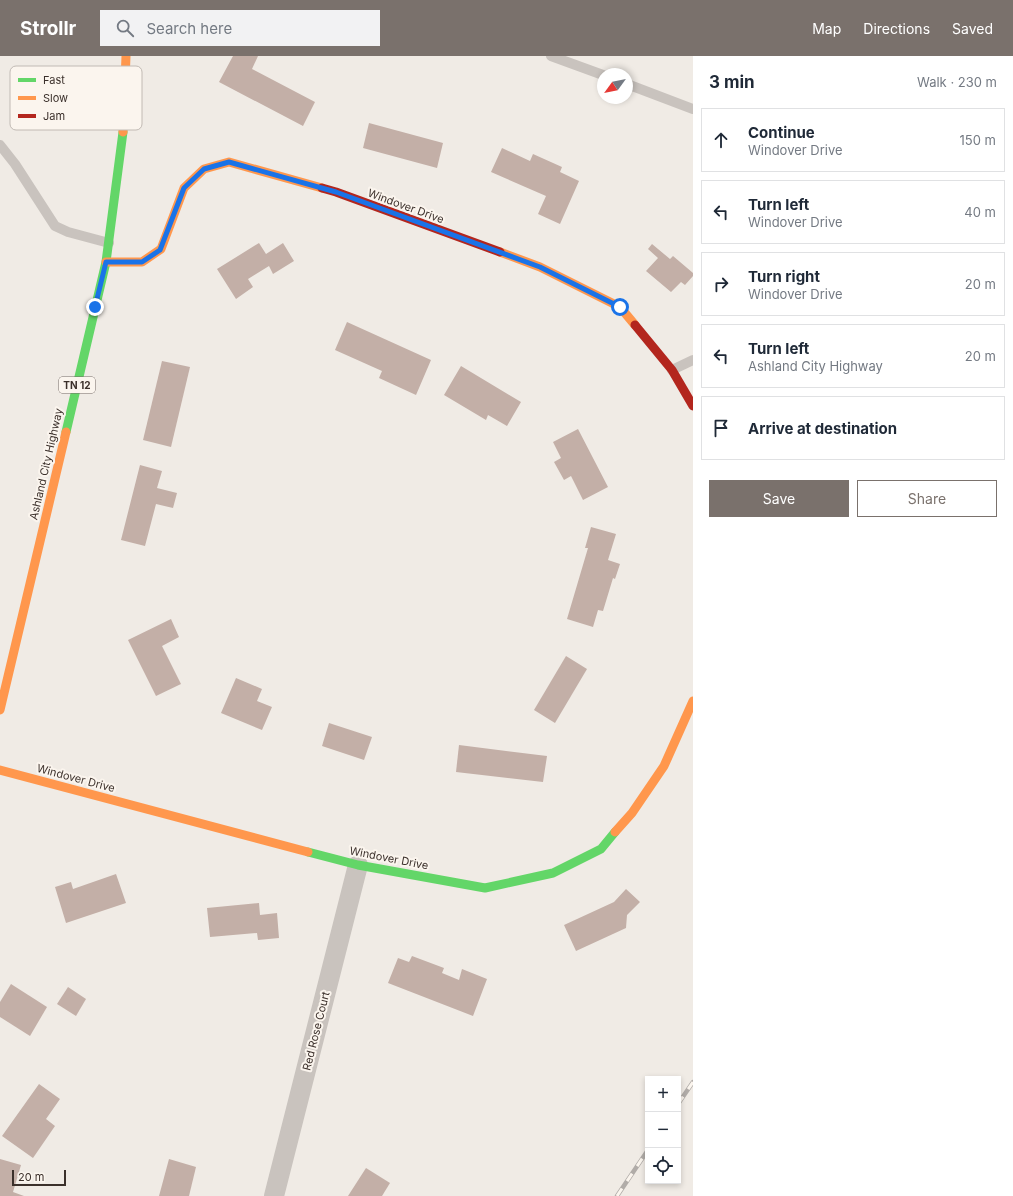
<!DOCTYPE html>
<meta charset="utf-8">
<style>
body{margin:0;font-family:Inter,sans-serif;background:#f2f2f3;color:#1f2937}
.controls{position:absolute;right:12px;bottom:12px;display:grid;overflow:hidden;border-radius:0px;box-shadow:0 2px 6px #0003}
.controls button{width:36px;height:36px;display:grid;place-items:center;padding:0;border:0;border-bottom:1px solid #e0e1e3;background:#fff;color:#1f2937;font:20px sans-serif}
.compass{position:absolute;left:597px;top:12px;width:36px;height:36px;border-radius:50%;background:#fff;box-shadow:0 2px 6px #0003;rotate:237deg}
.scale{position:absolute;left:12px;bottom:10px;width:54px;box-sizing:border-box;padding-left:4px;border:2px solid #3b302b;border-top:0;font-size:11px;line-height:14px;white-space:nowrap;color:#3b302b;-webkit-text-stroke:3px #fbf5ee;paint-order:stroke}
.stop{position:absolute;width:12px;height:12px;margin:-9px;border:3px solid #1a73e8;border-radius:50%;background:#fff}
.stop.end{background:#1a73e8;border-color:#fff;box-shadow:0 1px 4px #0008}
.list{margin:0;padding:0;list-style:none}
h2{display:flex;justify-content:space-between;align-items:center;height:52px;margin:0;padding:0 16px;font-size:17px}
h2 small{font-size:13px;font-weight:400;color:#747a83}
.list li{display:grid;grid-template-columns:26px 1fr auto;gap:12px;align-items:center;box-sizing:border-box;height:64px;margin:0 8px 8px;padding:0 8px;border:1px solid #e0e1e3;border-radius:0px}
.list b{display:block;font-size:15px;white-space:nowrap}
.list p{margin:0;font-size:13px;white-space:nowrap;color:#747a83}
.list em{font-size:13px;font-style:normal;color:#747a83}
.actions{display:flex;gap:8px;padding:12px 16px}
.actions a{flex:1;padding:9px 0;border:1px solid #7a716c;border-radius:0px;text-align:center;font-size:14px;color:#7a716c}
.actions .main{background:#7a716c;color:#fff}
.icon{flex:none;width:22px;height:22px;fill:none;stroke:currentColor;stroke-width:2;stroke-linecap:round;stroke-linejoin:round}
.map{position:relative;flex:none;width:693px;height:1140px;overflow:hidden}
header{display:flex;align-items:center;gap:24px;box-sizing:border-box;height:56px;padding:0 20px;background:#7a716c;color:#fff}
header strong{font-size:19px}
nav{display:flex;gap:22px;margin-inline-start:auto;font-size:14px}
.search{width:280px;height:36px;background:#f2f2f3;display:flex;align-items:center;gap:10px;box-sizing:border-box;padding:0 14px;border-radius:0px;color:#747a83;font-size:15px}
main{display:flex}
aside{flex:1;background:#fff}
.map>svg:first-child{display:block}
.building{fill:#c3afa7}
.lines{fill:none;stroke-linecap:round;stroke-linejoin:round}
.lane{stroke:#c9c3be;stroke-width:10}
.street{stroke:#c9c3be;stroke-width:20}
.fast{stroke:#63d668;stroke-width:9}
.slow{stroke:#ff974d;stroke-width:9}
.jam{stroke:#b3261e;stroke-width:9}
.rail-casing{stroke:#b1aca8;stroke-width:4.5}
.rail{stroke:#fbf5ee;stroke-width:3;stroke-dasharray:9;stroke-linecap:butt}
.route{stroke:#1a73e8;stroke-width:5}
.labels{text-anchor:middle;stroke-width:4;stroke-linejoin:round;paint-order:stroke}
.shield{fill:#fbf5ee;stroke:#756b66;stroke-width:1}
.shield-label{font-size:10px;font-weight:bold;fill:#3b302b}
.street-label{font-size:11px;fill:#3b302b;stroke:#fbf5ee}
.key{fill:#fbf5ee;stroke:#c1bab4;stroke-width:1}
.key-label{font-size:11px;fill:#3b302b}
</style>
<header>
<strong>Strollr</strong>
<div class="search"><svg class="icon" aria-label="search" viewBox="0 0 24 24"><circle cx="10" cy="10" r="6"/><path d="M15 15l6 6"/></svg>Search here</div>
<nav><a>Map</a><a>Directions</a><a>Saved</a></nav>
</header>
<main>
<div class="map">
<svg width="693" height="1140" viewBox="0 0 693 1140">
<rect width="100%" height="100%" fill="#f0ebe5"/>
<g class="building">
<polygon points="233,0 258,0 252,13 315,46 303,70 219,26"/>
<polygon points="369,67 443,87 437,112 363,92"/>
<polygon points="502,92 530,105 533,98 562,111 560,116 579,125 560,168 538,158 546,140 491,116"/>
<polygon points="259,187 266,198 283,187 294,205 273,218 269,210 248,223 253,231 236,243 217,213"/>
<polygon points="652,188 670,203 673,200 693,217 693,220 685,229 681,226 671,236 646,215 658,202 648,193"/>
<polygon points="347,266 431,304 416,339 379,322 382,315 335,294"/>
<polygon points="162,305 190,311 171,391 143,384"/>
<polygon points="461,310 521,346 507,370 488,359 486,364 444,339"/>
<polygon points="578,373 608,431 583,444 571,420 564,424 554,406 561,402 553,386"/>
<polygon points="140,409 162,415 157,432 177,437 173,452 156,448 145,490 121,484"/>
<polygon points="591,471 616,478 608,504 620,508 615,523 613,522 603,555 598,554 593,571 567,563 588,492 585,492"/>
<polygon points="171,563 179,581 162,590 181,628 156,640 128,584"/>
<polygon points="566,600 587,613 555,667 534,654"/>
<polygon points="236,622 262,633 257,645 272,651 262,674 221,657"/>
<polygon points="329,667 372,681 364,704 322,690"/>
<polygon points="459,689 547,700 543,726 456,716"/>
<polygon points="116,818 126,847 66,867 55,831 71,826 73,833"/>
<polygon points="626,833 640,846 627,859 626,872 576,895 564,869 614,846"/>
<polygon points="259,847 260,859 277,857 279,882 258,884 257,877 210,881 207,852"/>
<polygon points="412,900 444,912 442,917 459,924 462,913 487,923 473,960 388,927 398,902 409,906"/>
<polygon points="11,928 47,951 30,980 0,961 0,946"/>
<polygon points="68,931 86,943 76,960 57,948"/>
<polygon points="39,1028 60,1043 46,1063 55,1070 33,1102 2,1080"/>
<polygon points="0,1103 21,1109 13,1136 24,1140 0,1140"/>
<polygon points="169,1103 196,1111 189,1140 159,1140"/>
<polygon points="366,1112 390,1127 382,1140 348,1140"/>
</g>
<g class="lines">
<g class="lane">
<polyline points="551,0 603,19"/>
<polyline points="627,28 693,53"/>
<polyline points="0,89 15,108 55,170 68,176 109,187"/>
<polyline points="672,314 693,304"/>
</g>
<polyline class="street" points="274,1140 358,809"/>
<g class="fast">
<polyline points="66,376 106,206 123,76"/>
<polyline points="308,796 358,809 485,832 553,817 601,793 615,776"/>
</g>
<g class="slow">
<polyline points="123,76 126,0"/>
<polyline points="500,196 540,211 620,251 635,269"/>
<polyline points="106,206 142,206 161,193 184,132 204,113 229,106 322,132"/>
<polyline points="0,654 66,376"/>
<polyline points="0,714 308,796"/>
<polyline points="615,776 632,757 664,710 693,645"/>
</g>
<g class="jam">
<polyline points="322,132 336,136 500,196"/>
<polyline points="635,269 672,314 693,350"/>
</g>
<defs>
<g id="rail">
<polyline points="678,1048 693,1026"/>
<polyline points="617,1140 648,1094"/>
</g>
</defs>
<use href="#rail" class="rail-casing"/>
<use href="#rail" class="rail"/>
</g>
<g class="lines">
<polyline class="route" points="95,251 106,206 142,206 160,194 184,132 204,113 229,106 336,136 540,211 620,251"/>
</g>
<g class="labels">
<rect class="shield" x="59" y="321" width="36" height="16" rx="3"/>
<g class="shield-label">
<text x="77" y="333">TN 12</text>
</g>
<g class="street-label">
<text transform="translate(406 150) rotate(20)" y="4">Windover Drive</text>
<text transform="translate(46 408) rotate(-77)" y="4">Ashland City Highway</text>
<text transform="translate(76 722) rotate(15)" y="4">Windover Drive</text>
<text transform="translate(389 802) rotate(11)" y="4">Windover Drive</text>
<text transform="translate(316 975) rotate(-76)" y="4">Red Rose Court</text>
</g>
</g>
<rect x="10" y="10" width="132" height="64" rx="6" class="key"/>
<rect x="18" y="22" width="18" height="4" fill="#63d668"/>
<rect x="18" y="40" width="18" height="4" fill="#ff974d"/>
<rect x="18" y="58" width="18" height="4" fill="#b3261e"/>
<g class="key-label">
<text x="43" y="28">Fast</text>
<text x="43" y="46">Slow</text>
<text x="43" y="64">Jam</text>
</g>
</svg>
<div class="controls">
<button>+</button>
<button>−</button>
<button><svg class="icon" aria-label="locate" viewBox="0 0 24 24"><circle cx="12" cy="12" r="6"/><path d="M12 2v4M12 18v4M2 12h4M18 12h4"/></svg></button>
</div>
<svg class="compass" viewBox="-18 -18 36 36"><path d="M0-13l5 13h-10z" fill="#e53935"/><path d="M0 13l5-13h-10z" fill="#747a83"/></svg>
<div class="scale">20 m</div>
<div class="stop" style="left:620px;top:251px"></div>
<div class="stop end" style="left:95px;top:251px"></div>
</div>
<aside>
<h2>3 min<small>Walk · 230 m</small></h2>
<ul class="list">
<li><svg class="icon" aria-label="ahead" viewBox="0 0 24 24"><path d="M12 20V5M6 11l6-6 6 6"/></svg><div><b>Continue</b><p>Windover Drive</p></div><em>150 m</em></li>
<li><svg class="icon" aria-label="left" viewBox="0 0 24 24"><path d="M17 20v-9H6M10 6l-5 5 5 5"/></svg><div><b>Turn left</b><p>Windover Drive</p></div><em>40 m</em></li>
<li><svg class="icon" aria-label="right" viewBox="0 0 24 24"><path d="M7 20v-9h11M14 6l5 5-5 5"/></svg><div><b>Turn right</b><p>Windover Drive</p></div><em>20 m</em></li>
<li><svg class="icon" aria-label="left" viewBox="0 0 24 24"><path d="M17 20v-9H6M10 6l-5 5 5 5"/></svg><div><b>Turn left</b><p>Ashland City Highway</p></div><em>20 m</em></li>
<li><svg class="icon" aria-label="arrive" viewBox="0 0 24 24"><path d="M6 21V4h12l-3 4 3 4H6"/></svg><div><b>Arrive at destination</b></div></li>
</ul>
<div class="actions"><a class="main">Save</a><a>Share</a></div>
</aside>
</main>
